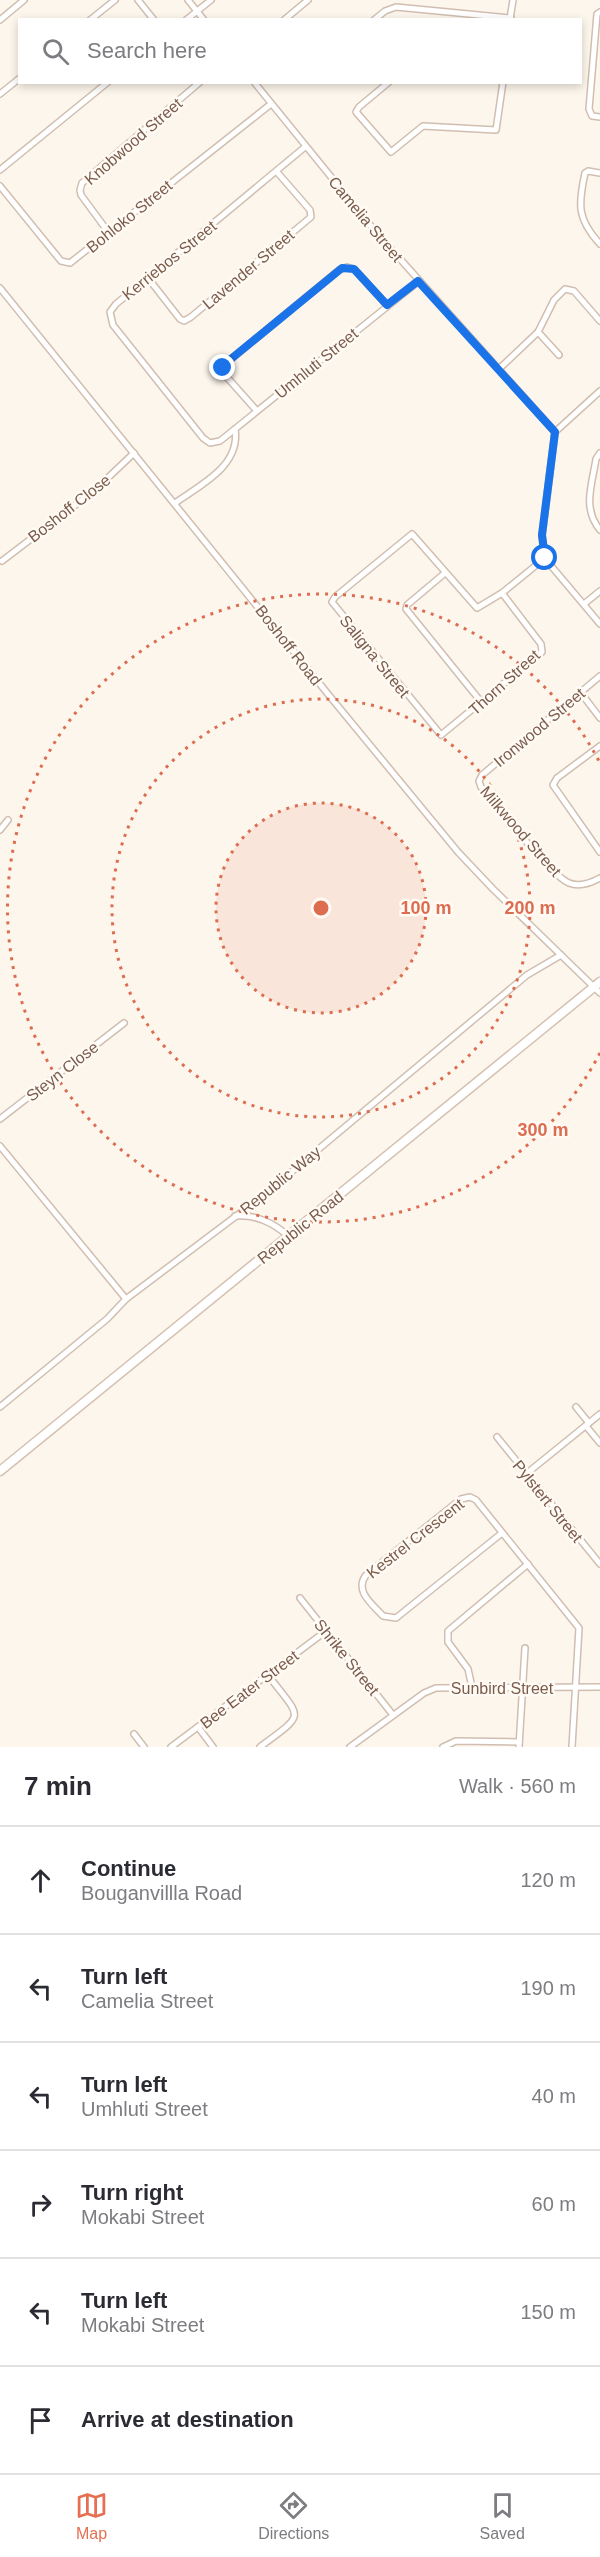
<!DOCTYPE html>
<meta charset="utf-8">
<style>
body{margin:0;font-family:Arial,sans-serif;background:#f2f2f3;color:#2b2b33}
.stop{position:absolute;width:18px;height:18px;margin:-14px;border:4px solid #1a73e8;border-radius:50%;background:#fff}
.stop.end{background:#1a73e8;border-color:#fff;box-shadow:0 2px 6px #0008}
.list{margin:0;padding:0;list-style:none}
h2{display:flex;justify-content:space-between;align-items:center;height:78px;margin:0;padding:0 24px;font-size:26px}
h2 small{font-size:20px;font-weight:400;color:#7c7c81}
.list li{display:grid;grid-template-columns:39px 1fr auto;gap:18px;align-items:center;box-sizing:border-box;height:108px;padding:0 24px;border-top:2px solid #e1e1e2}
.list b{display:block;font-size:22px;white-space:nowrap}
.list p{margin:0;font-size:20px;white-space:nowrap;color:#7c7c81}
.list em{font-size:20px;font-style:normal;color:#7c7c81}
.icon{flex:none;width:33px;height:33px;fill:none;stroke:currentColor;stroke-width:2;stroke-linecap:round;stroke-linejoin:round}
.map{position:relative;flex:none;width:600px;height:1747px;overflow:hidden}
.search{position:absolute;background:#fff;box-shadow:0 3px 9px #0003;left:18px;right:18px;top:18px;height:66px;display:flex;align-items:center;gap:15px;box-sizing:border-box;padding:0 21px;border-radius:0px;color:#7c7c81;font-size:22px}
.sheet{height:726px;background:#fff}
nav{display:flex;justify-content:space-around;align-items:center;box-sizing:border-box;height:84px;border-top:2px solid #e1e1e2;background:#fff;font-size:16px;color:#7c7c81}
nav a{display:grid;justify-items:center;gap:3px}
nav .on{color:#e76f51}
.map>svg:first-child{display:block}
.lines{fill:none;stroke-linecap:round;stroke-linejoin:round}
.street-casing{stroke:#d1beb0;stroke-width:8}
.secondary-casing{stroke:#d6c0b0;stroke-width:11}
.street{stroke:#fff;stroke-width:5}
.secondary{stroke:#fff;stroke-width:8}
.route{stroke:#1a73e8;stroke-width:8}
.ring{fill:none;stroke:#dc6d51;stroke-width:3;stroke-dasharray:3 6}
.labels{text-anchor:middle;stroke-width:5;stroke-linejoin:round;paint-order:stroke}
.street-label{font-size:16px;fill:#7a5c4d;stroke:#fffaf3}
.centre{fill:#dc6d51;stroke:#fffaf3;stroke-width:3}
.ring-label{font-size:18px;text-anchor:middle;font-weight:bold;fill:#dc6d51;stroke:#fffaf3;stroke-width:5;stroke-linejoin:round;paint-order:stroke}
</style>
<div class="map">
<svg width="600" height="1747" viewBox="0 0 600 1747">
<rect width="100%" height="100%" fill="#fdf6ec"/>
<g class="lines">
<defs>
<g id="street">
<polyline points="138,0 154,20"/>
<polyline points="188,0 204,20"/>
<polyline points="600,12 597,14 589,109 592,116 600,117"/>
<polyline points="510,19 513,0"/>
<polyline points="0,20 24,0"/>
<polyline points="90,20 115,0"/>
<polyline points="186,20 211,0"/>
<polyline points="284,20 308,0"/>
<polyline points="374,20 385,11 396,7 511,18"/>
<polyline points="254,82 375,231 555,432"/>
<polyline points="389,82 359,107 356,112 391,152 423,126 496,130 503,82"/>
<polyline points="0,94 20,78"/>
<polyline points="305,147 116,304 110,312 113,325 203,438 210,443 220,441 419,281"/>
<polyline points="0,170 108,82"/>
<path d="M 600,173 L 588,171 L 585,173 C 578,205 577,219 600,244"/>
<polyline points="0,186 61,261 70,263 271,104"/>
<polyline points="109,233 81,195 80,190 82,183 200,82"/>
<polyline points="148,278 180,319 184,321 191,317 311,217 310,210 277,172"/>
<polyline points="0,288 332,699 458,852 493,889 600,993"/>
<polyline points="538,332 559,355"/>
<polyline points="499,369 538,332 554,300 565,289 574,291 600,321"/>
<polyline points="600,391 555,432 542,535 544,554 547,561 600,624"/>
<polyline points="257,411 225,375 224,365 339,270 347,267 354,269 387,305"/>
<path d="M 600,453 L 596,459 C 592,485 582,508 600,530"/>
<path d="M 175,503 C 200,485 241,466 235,429"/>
<polyline points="2,561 95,490 134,453"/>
<polyline points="445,573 407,605 406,609 482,703"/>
<polyline points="502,593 541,644 542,652 441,735 332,602 335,597 412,534 477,608 502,593 545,558"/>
<polyline points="584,604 600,591"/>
<path d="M 600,676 L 482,775 L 479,781 L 481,787 C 497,805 551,876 569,883 C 579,887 591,883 600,878"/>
<polyline points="581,693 600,718"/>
<polyline points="600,746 557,778 553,785 600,852"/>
<polyline points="0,830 8,820"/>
<polyline points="0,1119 124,1023"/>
<polyline points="0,1146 126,1299"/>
<path d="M 235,1216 C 255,1214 274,1223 288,1236"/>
<polyline points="0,1407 107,1319 126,1299 260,1198 527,975 561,955"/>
<polyline points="576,1407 589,1423"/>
<polyline points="586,1426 600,1443"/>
<polyline points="497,1437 600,1564"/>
<polyline points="526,1474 600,1414"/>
<path d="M 502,1533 L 396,1618 L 383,1616 C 372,1604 354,1591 366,1575 L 461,1499 L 470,1497 L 476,1500 L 579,1628 L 572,1747"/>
<polyline points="300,1598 393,1715"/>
<polyline points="472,1687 468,1669 448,1642 448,1631 528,1564"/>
<polyline points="198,1727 213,1747"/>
<polyline points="134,1734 144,1747"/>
<polyline points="171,1747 326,1631"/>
<path d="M 260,1747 C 307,1712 302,1720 268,1675"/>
<polyline points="350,1747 424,1693 436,1688 600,1687"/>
<polyline points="443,1747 456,1741 519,1742"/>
<polyline points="519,1747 525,1648"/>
</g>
<polyline id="secondary" points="0,1471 600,982"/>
</defs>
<use href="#street" class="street-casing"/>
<use href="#secondary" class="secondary-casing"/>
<use href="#street" class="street"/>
<use href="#secondary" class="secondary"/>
</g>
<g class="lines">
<polyline class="route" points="223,368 226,363 342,268 354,269 387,305 418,281 555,432 542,535 545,558"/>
</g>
<circle cx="321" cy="908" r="105" fill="#dc6d51" fill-opacity=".12"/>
<g class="ring">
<circle cx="321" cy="908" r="105"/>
<circle cx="321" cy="908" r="209"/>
<path d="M600 1053A314 314 0 1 1 600 763"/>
</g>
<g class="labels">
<g class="street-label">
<text transform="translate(133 141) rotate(-41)" y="6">Knobwood Street</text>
<text transform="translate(129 216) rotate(-39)" y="6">Bohloko Street</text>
<text transform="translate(366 219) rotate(50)" y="6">Camelia Street</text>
<text transform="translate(169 260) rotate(-39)" y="6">Kerriebos Street</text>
<text transform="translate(248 269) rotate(-40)" y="6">Lavender Street</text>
<text transform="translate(316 363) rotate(-39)" y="6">Umhluti Street</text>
<text transform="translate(69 508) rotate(-38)" y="6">Boshoff Close</text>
<text transform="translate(289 645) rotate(52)" y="6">Boshoff Road</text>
<text transform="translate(375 656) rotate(51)" y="6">Saligna Street</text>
<text transform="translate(504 682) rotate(-42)" y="6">Thorn Street</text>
<text transform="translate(539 727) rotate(-40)" y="6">Ironwood Street</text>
<text transform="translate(521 831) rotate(49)" y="6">Milkwood Street</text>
<text transform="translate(62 1071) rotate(-38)" y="6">Steyn Close</text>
<text transform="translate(280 1180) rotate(-39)" y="6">Republic Way</text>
<text transform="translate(300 1227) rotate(-39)" y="6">Republic Road</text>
<text transform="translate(548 1501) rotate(51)" y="6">Pylstert Street</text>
<text transform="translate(415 1538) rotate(-38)" y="6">Kestrel Crescent</text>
<text transform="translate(347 1657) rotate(51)" y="6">Shrike Street</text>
<text x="502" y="1694">Sunbird Street</text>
<text transform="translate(249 1689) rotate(-37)" y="6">Bee Eater Street</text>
</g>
</g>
<circle cx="321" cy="908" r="9" class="centre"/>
<g class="ring-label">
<text x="426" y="914">100 m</text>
<text x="530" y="914">200 m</text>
<text x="543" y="1136">300 m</text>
</g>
</svg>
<div class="stop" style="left:545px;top:558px"></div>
<div class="stop end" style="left:223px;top:368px"></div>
<div class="search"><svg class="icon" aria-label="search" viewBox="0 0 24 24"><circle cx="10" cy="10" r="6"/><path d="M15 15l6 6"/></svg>Search here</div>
</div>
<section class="sheet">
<h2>7 min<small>Walk · 560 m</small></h2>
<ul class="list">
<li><svg class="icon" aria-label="ahead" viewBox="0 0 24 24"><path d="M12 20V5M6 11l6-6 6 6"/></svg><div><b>Continue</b><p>Bouganvillla Road</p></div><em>120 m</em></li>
<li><svg class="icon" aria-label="left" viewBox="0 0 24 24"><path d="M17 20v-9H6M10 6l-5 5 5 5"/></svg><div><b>Turn left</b><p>Camelia Street</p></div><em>190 m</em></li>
<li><svg class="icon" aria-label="left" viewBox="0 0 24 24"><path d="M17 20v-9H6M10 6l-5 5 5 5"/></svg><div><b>Turn left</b><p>Umhluti Street</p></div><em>40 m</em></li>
<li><svg class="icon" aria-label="right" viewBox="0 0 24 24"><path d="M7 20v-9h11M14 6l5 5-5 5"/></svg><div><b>Turn right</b><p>Mokabi Street</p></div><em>60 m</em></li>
<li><svg class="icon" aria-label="left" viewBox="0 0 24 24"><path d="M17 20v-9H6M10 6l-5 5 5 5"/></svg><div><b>Turn left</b><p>Mokabi Street</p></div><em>150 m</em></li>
<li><svg class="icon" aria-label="arrive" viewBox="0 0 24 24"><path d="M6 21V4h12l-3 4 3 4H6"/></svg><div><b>Arrive at destination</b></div></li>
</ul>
</section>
<nav>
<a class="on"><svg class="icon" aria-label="map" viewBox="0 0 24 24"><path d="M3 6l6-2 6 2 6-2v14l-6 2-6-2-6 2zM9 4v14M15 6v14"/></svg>Map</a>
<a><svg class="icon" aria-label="directions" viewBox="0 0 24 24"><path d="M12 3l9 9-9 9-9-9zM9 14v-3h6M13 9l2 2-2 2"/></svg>Directions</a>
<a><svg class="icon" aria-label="saved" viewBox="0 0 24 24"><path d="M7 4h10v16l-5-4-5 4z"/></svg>Saved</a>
</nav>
